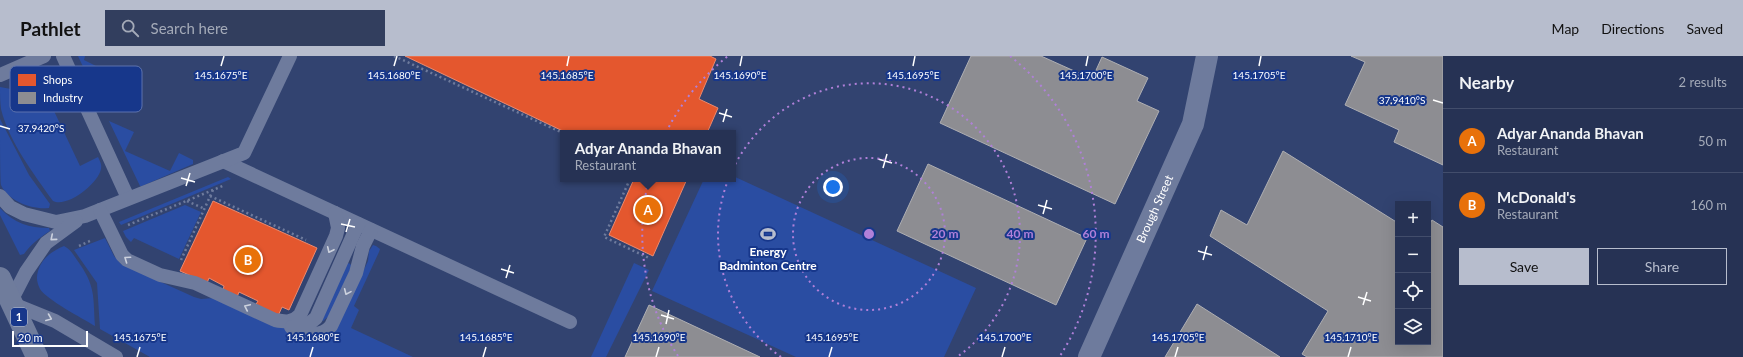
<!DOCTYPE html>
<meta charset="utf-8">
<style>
body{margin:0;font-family:Lato,sans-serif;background:#323e5e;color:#f1f3f6}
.controls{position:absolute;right:12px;bottom:12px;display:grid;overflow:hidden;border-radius:0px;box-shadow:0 4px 16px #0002}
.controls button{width:36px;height:36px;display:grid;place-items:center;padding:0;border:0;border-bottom:1px solid #424d6b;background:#263254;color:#f1f3f6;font:20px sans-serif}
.scale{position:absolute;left:12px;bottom:10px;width:76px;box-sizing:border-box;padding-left:4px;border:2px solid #fff;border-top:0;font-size:11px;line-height:14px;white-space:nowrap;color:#fff;-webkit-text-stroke:3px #17378b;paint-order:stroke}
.you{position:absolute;left:833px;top:131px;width:14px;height:14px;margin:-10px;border:3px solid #fff;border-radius:50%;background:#1a73e8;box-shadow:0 0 0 6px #1a73e833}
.badge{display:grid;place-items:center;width:26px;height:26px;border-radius:50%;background:#b7bdcd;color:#fff;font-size:13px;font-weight:700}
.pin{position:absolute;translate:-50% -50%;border:2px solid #fff;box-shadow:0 1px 4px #0006}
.popup{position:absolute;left:560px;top:74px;width:176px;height:52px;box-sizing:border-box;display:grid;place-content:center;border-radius:0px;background:#263254;filter:drop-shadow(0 1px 3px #0005);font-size:13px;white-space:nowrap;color:#a4aab8}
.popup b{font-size:15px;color:#f1f3f6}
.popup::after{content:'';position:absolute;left:50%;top:100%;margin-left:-8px;border:8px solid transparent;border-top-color:#263254}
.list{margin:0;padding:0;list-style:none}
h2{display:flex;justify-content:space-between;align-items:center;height:52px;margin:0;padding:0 16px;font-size:17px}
h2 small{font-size:13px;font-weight:400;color:#a4aab8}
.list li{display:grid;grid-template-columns:26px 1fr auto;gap:12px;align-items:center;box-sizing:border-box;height:64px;padding:0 16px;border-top:1px solid #424d6b}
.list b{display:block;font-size:15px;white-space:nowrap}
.list p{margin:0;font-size:13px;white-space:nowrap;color:#a4aab8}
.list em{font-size:13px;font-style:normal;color:#a4aab8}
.actions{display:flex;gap:8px;padding:12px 16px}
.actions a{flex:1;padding:9px 0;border:1px solid #b7bdcd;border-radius:0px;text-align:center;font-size:14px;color:#b7bdcd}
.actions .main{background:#b7bdcd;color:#111}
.icon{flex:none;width:22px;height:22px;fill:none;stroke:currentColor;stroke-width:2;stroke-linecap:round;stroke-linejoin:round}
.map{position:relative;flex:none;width:1443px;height:301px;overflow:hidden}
header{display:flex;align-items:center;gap:24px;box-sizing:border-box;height:56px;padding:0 20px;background:#b7bdcd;color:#111}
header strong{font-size:19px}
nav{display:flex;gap:22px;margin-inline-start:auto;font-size:14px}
.search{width:280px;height:36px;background:#323e5e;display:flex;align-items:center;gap:10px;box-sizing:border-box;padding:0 14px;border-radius:0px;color:#a4aab8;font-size:15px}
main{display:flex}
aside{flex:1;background:#263254}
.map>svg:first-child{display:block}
.green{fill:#2a4da2}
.shops{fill:#e4572e;stroke:#ec896d}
.industry{fill:#8d8d92;stroke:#afafb3}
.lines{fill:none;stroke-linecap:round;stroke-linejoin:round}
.path{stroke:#6e7b9d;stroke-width:2.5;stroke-dasharray:2 3;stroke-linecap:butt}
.lane{stroke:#6e7b9d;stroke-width:14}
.street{stroke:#6e7b9d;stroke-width:22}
.highway{stroke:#6f7c9c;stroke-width:22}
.oneway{stroke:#ccd1dd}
.ticks{fill:none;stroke:#fff;stroke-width:1.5}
.ring{fill:none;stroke:#b080d9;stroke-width:2;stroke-dasharray:2 4}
.labels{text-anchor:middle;stroke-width:4;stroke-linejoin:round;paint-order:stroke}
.shield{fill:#17378b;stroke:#b9c3dc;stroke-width:1}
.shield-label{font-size:11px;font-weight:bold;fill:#fff}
.street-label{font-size:12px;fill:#fff;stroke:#17378b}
.poi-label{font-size:12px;font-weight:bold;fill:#fff;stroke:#17378b}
.key{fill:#17378b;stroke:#5d73ae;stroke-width:1}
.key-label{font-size:11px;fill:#fff}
.ticks-label{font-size:10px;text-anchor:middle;fill:#fff;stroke:#17378b;stroke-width:4;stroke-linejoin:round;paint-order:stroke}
.centre{fill:#b080d9;stroke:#17378b;stroke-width:2}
.ring-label{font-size:12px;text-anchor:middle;font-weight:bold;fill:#b080d9;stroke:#17378b;stroke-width:4;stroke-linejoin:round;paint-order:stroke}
</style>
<header>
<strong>Pathlet</strong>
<div class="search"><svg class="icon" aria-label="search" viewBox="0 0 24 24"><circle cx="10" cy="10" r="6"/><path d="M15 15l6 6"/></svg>Search here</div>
<nav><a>Map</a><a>Directions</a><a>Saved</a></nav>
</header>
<main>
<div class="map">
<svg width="1443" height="301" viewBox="0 0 1443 301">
<rect width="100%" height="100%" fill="#324370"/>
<g class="green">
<polygon points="78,0 85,0 84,4 104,14 96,32 92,30"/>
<path d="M 37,19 L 80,110 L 98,101 C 100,105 102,109 101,113 C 98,128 67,152 53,145 C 34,118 9,86 1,53 C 0,46 0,38 0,31 L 11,33 Z"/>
<path d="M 0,63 L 29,119 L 50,148 L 49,152 C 32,154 8,145 1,129 C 0,122 0,75 0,63 Z"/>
<polygon points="109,65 134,76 125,95 170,115 179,97 193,104 193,108 142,130 140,130"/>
<polygon points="733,120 976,232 944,301 796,301 652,235 704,123 733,123"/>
<polygon points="228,121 231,123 121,169 119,166"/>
<polygon points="185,149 201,156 179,203 134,182 131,186 126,181 123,175"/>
<path d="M 0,152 C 14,167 29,172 49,172 L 50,175 C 39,182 31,188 24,198 L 20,199 L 0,159 Z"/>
<path d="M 105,182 L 114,200 L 121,208 L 194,241 L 201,243 L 214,242 L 312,284 C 321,285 327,284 334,277 L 368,205 L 369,195 L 373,189 L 376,190 L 380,193 L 379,196 L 354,250 L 359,254 L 351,272 L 413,301 L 150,301 L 100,273 L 97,227 L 74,194 Z"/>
<path d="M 64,190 C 70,193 73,198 77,204 C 96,230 93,240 95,270 C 82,262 47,244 40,233 C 37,227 36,222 38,215 C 42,202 52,195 64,190 Z"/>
<polygon points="349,207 352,210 329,260 323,265 322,264 347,208"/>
<polygon points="634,207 649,214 606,301 591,301"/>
</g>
<g class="shops">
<polygon points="405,0 710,0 716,3 699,43 718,52 707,77 567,77"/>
<polygon points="634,123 687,123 653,200 609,179"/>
<polygon points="213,145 317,192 289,254 282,251 278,260 255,250 258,245 239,236 237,241 223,234 224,230 209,222 207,227 180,215"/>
</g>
<g class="industry">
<polygon points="971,0 1041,0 1092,23 1102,1 1148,22 1137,45 1159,55 1115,148 940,67"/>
<polygon points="1351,0 1443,0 1443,109 1394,86 1399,74 1345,49 1365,6"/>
<polygon points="1283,95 1398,167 1398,286 1428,286 1428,171 1432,164 1443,171 1443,301 1307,301 1302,298 1328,255 1210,180 1221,154 1247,169"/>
<polygon points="928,108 1087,182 1056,249 897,175"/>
<polygon points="1197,248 1280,301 1165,301"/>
<polygon points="649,249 760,301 625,301"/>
</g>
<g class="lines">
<g class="path">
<polyline points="394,0 563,77"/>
<polyline points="630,123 604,181 649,202"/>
<polyline points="210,140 306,184"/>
<polyline points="187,145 205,153"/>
<polyline points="128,169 225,129"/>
<polyline points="79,190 92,184"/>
<polyline points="181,204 213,134"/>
</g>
<g class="lane">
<polyline points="63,0 128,142"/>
<polyline points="0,19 44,0"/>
<polyline points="223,105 570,266"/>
<polyline points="0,140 10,151 24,158 56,166 85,160 244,97 290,0"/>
<path d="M 100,154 L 122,199 L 127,204 L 160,219 L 195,227 L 275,264 C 286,266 292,267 300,259 L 336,180 L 338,172 L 335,157"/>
<polyline points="11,245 26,216 46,187 76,165"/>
<polyline points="13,248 55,265 116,301"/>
<path d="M 291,271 C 305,277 320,283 331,270 L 356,217 L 363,190 L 371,174"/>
<polyline points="292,271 305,271 316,262 358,168"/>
</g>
<path class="street" id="s1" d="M 1089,301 L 1193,68 L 1207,0"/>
<polyline class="highway" points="0,222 37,301"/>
</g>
<defs><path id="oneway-chevron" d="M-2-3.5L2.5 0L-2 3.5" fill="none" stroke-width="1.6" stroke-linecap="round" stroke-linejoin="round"/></defs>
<g class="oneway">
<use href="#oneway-chevron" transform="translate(53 182) rotate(140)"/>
<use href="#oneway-chevron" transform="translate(330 194) rotate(115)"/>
<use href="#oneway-chevron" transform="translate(127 203) rotate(-145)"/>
<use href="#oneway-chevron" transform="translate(347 236) rotate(114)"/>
<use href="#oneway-chevron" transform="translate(247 251) rotate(-155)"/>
<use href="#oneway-chevron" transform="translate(49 262) rotate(22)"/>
</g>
<path class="ticks" d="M 221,10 L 224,0M 394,10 L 397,0M 567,10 L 569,0M 740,10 L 742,0M 913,10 L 915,0M 1086,10 L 1088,0M 1259,10 L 1261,0M 1433,44 L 1443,47M 719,57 L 732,61M 723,66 L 727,53M 0,70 L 10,73M 878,103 L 892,107M 883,112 L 887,98M 181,122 L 195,126M 186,130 L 190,117M 1038,149 L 1052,153M 1043,158 L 1047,144M 341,168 L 355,171M 346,176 L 350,163M 1198,195 L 1212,199M 1203,204 L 1207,190M 501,213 L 514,217M 506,222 L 510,209M 1358,241 L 1371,245M 1363,249 L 1367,236M 661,259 L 674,263M 666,268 L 669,254M 137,301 L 140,291M 310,301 L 313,291M 483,301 L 486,291M 656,301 L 659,291M 829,301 L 832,291M 1002,301 L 1005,291M 1175,301 L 1178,291M 1348,301 L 1351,291"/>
<g class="ring">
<circle cx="869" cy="178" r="76"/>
<path d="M781 301A151 151 0 1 1 957 301"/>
<path d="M678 300A227 227 0 0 1 728 0M1010 0A227 227 0 0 1 1060 300"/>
</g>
<defs>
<symbol id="stadium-bare" viewBox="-9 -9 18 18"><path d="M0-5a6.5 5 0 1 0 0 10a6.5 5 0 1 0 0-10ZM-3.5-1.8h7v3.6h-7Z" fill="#b7bdcd" stroke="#17378b" stroke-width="2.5" paint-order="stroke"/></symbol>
</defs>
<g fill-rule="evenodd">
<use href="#stadium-bare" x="757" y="167" width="22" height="22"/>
</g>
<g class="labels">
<rect class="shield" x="11" y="252" width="16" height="18" rx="3"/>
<g class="shield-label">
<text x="19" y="265">1</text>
</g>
<g class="street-label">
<text dy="4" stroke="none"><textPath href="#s1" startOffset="162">Brough Street</textPath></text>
</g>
<g class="poi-label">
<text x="768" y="200">Energy<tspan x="768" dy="14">Badminton Centre</tspan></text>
</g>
</g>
<rect x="10" y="10" width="132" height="46" rx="6" class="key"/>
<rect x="18" y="18" width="18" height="12" fill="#e4572e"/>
<rect x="18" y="36" width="18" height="12" fill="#8d8d92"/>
<g class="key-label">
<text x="43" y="28">Shops</text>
<text x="43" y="46">Industry</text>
</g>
<g class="ticks-label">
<text x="221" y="23">145.1675°E</text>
<text x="394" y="23">145.1680°E</text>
<text x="567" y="23">145.1685°E</text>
<text x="740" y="23">145.1690°E</text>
<text x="913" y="23">145.1695°E</text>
<text x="1086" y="23">145.1700°E</text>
<text x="1259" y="23">145.1705°E</text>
<text x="1402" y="48">37.9410°S</text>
<text x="41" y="76">37.9420°S</text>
<text x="140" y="285">145.1675°E</text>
<text x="313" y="285">145.1680°E</text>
<text x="486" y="285">145.1685°E</text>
<text x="659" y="285">145.1690°E</text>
<text x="832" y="285">145.1695°E</text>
<text x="1178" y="285">145.1705°E</text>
<text x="1005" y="285">145.1700°E</text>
<text x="1351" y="285">145.1710°E</text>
</g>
<circle cx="869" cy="178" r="6" class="centre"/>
<g class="ring-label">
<text x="945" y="182">20 m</text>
<text x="1020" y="182">40 m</text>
<text x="1096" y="182">60 m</text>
</g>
</svg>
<div class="controls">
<button>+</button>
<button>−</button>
<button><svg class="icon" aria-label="locate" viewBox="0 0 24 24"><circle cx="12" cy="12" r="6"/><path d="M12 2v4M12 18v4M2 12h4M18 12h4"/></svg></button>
<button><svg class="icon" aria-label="layers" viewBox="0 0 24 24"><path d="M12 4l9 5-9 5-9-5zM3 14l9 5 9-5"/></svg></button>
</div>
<div class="scale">20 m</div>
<div class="you"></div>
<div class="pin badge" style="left:648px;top:154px;background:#e8710a">A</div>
<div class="popup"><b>Adyar Ananda Bhavan</b>Restaurant</div>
<div class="pin badge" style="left:248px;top:204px;background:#e8710a">B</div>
</div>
<aside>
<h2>Nearby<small>2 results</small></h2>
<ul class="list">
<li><span class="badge" style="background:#e8710a">A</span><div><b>Adyar Ananda Bhavan</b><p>Restaurant</p></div><em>50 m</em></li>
<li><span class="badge" style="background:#e8710a">B</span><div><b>McDonald's</b><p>Restaurant</p></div><em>160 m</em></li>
</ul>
<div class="actions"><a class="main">Save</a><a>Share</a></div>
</aside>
</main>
